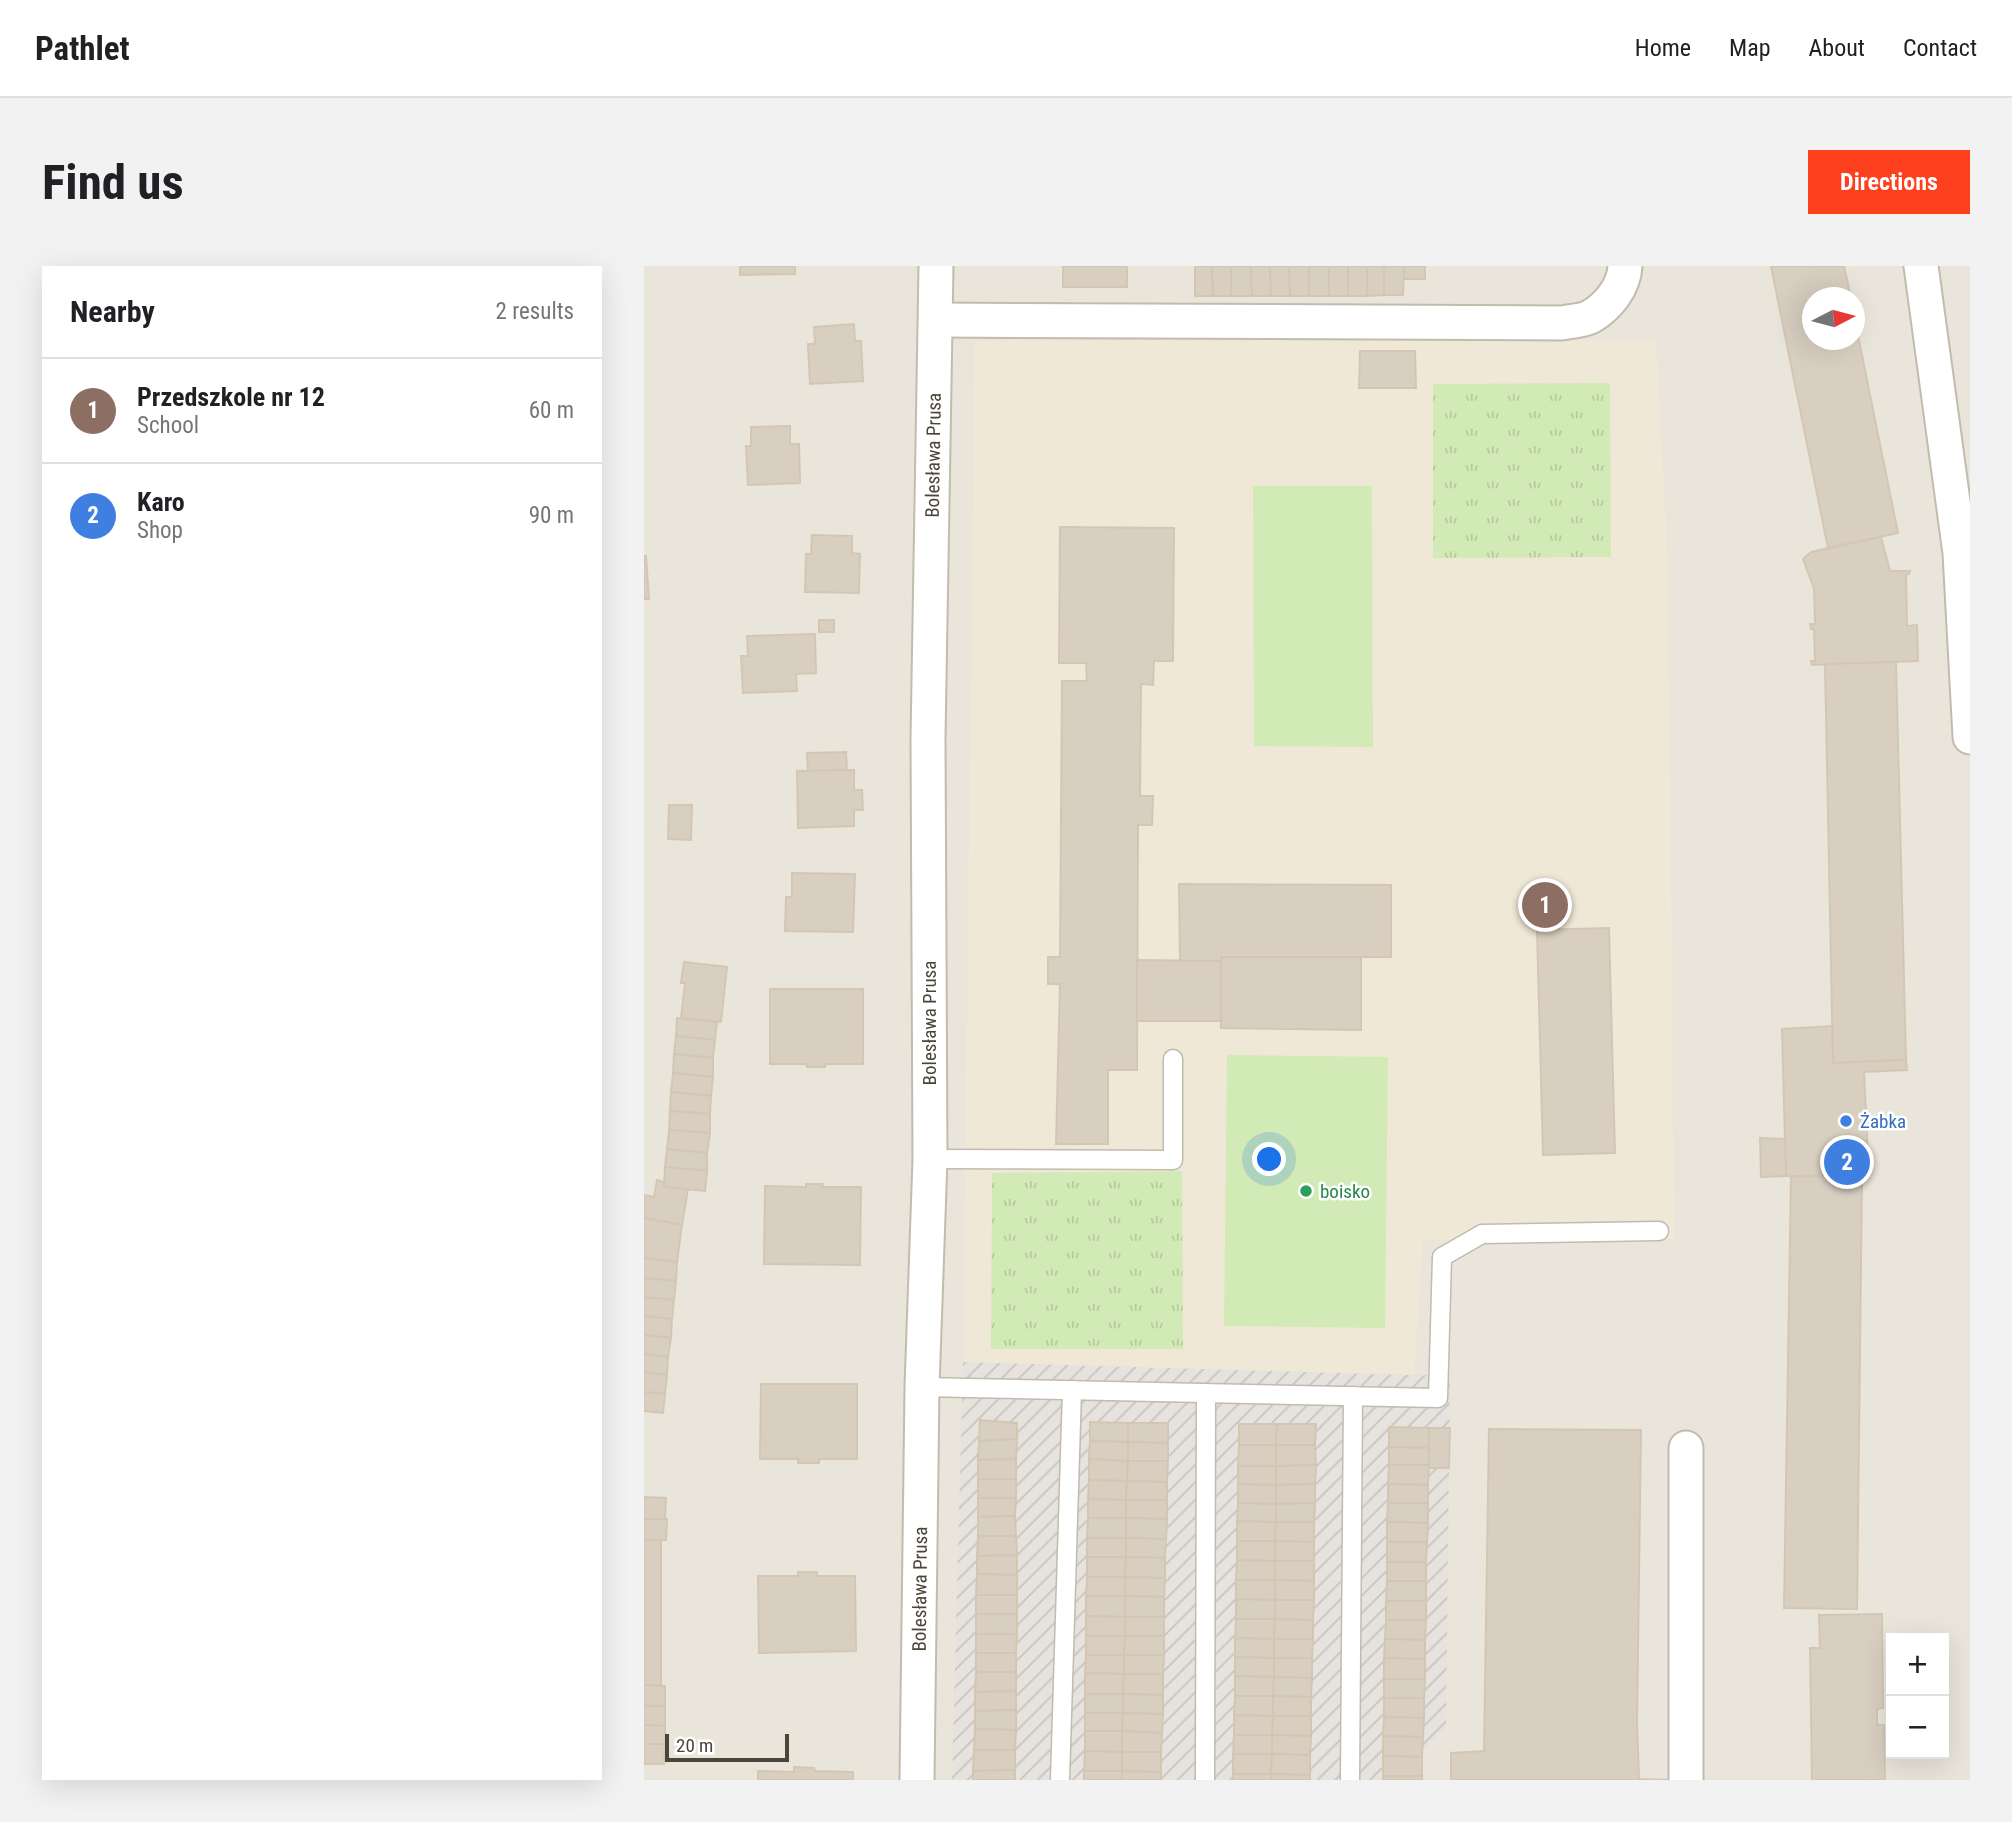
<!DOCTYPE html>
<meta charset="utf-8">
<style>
body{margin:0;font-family:"Roboto Condensed",sans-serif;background:#f2f2f2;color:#202124}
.controls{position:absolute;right:21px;bottom:21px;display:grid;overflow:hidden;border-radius:0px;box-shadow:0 7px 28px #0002}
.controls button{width:63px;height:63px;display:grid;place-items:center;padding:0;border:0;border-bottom:2px solid #e0e0e0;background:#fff;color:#202124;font:35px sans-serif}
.compass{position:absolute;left:1158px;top:21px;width:63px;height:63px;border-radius:50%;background:#fff;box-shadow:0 7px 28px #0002;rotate:84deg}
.scale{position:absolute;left:21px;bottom:18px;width:124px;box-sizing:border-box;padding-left:7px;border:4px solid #4b4439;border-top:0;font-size:19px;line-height:24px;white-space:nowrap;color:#4b4439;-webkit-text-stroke:5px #fff;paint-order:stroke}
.you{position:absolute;left:626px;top:894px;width:24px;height:24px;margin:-18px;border:5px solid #fff;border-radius:50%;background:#1a73e8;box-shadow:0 0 0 10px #1a73e833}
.badge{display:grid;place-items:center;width:46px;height:46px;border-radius:50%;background:#fc3f1d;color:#fff;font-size:23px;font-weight:700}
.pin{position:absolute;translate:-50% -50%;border:4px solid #fff;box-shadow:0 2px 7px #0006}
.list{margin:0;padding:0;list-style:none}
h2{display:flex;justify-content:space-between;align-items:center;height:91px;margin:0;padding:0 28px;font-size:30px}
h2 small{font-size:23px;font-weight:400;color:#757577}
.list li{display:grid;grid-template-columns:46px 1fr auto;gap:21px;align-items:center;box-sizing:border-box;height:105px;padding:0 28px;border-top:2px solid #e0e0e0}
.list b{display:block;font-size:26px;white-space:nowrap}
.list p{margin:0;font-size:23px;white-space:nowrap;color:#757577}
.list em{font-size:23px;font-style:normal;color:#757577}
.map{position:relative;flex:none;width:1326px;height:1514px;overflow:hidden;border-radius:0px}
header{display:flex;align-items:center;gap:42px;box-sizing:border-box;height:98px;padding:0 35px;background:#fff;border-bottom:2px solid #e0e0e0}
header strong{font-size:33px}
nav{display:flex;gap:38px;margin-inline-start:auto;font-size:24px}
.intro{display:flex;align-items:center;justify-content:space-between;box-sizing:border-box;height:168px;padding:0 42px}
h1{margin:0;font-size:49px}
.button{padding:18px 32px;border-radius:0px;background:#fc3f1d;color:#fff;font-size:24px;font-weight:700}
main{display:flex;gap:42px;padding:0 42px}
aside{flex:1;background:#fff;border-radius:0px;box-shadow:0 7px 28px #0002}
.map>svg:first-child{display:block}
.residential{fill:#eae5da;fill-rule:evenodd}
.industrial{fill:url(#industrial-furrows)}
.education{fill:#efe8d6}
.park{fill:url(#park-tufts)}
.pitch{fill:#d2eab5}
.building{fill:#d8cfc1;stroke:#d3c7b4;stroke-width:2}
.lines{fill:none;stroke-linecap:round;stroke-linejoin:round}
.service-casing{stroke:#c2bbae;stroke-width:21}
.minor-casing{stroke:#c2bbae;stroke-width:37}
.service{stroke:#fff;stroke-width:18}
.minor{stroke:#fff;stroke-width:33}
.shop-dot{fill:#3f7fe0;stroke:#fff;stroke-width:2.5}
.leisure-dot{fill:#2e9e5b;stroke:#fff;stroke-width:2.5}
.labels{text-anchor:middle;stroke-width:5;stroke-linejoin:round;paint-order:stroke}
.street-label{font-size:19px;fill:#4b4439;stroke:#fff}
.shop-label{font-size:19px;fill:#366cbe;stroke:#fff;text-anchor:start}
.leisure-label{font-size:19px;fill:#27864d;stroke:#fff;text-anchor:start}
</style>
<header>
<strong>Pathlet</strong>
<nav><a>Home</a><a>Map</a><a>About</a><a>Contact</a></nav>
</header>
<div class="intro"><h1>Find us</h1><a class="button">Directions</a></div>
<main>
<aside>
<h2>Nearby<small>2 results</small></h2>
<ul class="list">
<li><span class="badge" style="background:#8d6e63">1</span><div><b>Przedszkole nr 12</b><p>School</p></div><em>60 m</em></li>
<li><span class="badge" style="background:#3f7fe0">2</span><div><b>Karo</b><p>Shop</p></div><em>90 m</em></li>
</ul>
</aside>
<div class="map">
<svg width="1326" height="1514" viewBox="0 0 1326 1514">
<defs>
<pattern id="industrial-furrows" width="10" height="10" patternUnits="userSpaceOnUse" patternTransform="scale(1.75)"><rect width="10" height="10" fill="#e6e2dd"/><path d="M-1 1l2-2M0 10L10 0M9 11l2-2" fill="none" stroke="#c7c3be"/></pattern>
<pattern id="park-tufts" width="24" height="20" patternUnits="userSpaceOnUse" patternTransform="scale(1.75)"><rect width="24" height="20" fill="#d2eab5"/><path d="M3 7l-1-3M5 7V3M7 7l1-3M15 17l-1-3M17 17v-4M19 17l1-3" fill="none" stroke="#b6ca9c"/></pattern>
</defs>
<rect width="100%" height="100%" fill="#f6f3ec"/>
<path class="residential" d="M 0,0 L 1326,0 L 1326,1514 L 0,1514 ZM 1168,32 L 1210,32 L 1210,74 L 1168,74 ZM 1247,1372 L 1300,1372 L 1300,1488 L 1247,1488 Z"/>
<polygon class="industrial" points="319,1096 806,1110 802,1462 779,1485 778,1514 308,1514"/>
<polygon class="education" points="1012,73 1024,303 1030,973 779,974 770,1109 319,1096 331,75"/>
<g class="park">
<polygon points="966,117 967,291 789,292 789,118"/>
<polygon points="538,905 539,1083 347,1083 348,907"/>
</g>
<g class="pitch">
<polygon points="609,220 728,220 729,481 610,480"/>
<polygon points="583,789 744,791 741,1062 580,1060"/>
</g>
<g class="building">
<polygon points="96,0 151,0 151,8 96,9"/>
<rect x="419" y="0" width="64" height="21"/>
<polygon points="551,0 568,0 569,30 551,30"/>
<polygon points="568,0 587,0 587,30 569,30"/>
<polygon points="587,0 607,0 608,30 587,30"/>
<polygon points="607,0 626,0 627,30 608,30"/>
<polygon points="626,0 645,0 646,30 627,30"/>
<polygon points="645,0 665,0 665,30 646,30"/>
<rect x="665" y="0" width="20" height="30"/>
<rect x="685" y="0" width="19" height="30"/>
<rect x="704" y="0" width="19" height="30"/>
<polygon points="723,0 740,0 740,29 723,30"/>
<polygon points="740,0 760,0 759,29 740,29"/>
<rect x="760" y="0" width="21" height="13"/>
<polygon points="1127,0 1200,0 1207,32 1168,32 1168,74 1210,74 1210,50 1254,267 1184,282"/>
<polygon points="210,58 211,75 217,75 219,115 166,118 164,78 171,78 170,61"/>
<polygon points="716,85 771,85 772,122 715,122"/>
<polygon points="146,160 146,178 155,178 156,217 104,219 102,180 107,180 107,161"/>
<polygon points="416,261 530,262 529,395 510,395 509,419 497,418 496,530 509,530 508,559 494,559 493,804 464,804 464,878 412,878 416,718 404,718 404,691 416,691 418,415 443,415 442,397 415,397"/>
<polygon points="168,269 208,270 208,287 216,288 215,327 161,326 162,288 167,288"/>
<polygon points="1237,271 1246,305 1266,305 1265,308 1262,308 1263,360 1273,359 1274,395 1168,399 1167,395 1171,395 1170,363 1167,363 1166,358 1171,358 1170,323 1159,293 1167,286"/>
<polygon points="0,290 2,290 5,333 0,333"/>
<rect x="175" y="354" width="15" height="12"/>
<polygon points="171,368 172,407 152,408 153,425 99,427 97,390 104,390 103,370"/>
<polygon points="1252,396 1262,794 1189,797 1181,398"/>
<polygon points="202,486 203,504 164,505 163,487"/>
<polygon points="210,504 210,524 218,524 219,544 210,544 210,560 154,562 153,505"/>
<polygon points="25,539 48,539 47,574 24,573"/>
<polygon points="148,607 211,608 209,666 141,665 142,631 148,631"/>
<polygon points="535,618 747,619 747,691 577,691 577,695 536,695"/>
<polygon points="965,662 971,887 899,889 893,664"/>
<polygon points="577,691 717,691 717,764 577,762"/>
<polygon points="493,694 577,695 577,755 493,755"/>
<polygon points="40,696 83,701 77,756 37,752 41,717 37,717"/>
<polygon points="126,723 219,723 219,798 181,798 181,801 163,801 163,798 126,798"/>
<polygon points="33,752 73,756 71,774 32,770"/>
<polygon points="1188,760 1189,797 1262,794 1263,804 1220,806 1225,911 1142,910 1138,763"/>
<polygon points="32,770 71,774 69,792 30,788"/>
<polygon points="30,788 69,792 69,811 29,807"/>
<polygon points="29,807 69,811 67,830 27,826"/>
<polygon points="27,826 67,830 66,848 26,845"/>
<polygon points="26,845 66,848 66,867 25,864"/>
<polygon points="25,864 66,867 63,887 23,883"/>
<polygon points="1116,872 1141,873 1142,910 1117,911"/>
<polygon points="23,883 63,887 63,905 21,901"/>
<polygon points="21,901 63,905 61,925 20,921"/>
<polygon points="1147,910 1218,911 1213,1343 1140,1342"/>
<polygon points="13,914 20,916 20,921 44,923 38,959 0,952 0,929 10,931"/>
<polygon points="162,918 179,918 178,921 217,921 216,999 120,998 121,920 162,921"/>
<polygon points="0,952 38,959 33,996 0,992"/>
<polygon points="0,992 33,996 32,1015 0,1012"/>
<polygon points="0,1012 32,1015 30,1034 0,1031"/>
<polygon points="0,1031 30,1034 28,1053 0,1050"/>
<polygon points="0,1050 28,1053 27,1072 0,1069"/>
<polygon points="0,1069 27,1072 24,1091 0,1088"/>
<polygon points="0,1088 24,1091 23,1109 0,1106"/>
<polygon points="0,1106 23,1109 21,1128 0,1126"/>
<polygon points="117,1118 213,1118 213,1193 175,1193 175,1197 154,1197 154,1193 116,1193"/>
<polygon points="0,1126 21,1128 19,1147 0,1145"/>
<polygon points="336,1154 373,1157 373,1173 335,1175"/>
<polygon points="446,1156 484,1157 484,1176 446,1175"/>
<polygon points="484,1157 524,1157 524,1177 484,1176"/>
<polygon points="595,1158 633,1158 632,1179 595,1179"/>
<polygon points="633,1158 672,1158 671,1179 632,1179"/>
<polygon points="745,1161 785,1162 785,1182 745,1181"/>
<polygon points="785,1162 806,1162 805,1202 784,1202"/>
<polygon points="845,1163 997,1164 993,1456 995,1513 1027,1514 807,1514 807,1487 840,1485"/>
<polygon points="373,1173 372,1193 334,1194 335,1175"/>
<polygon points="446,1175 484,1176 484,1195 445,1193"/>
<polygon points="484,1176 524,1177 524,1195 484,1195"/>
<polygon points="595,1179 632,1179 632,1200 594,1200"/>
<polygon points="632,1179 671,1179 672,1199 632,1200"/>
<polygon points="745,1181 785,1182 785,1199 745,1199"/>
<polygon points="372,1193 372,1213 334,1213 334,1194"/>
<polygon points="445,1193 484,1195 483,1215 445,1214"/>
<polygon points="484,1195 524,1195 523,1216 483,1215"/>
<polygon points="672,1199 671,1218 632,1219 632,1200"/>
<polygon points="745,1199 785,1199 784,1219 744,1218"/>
<polygon points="594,1200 632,1200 632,1219 594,1218"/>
<rect x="334" y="1213" width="38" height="19"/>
<polygon points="445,1214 483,1215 482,1234 444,1233"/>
<polygon points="483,1215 523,1216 523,1234 482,1234"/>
<polygon points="594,1218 632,1219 632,1238 594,1237"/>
<polygon points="671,1218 671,1237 632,1238 632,1219"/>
<polygon points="744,1218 784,1219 784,1237 744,1237"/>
<polygon points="0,1231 22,1232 21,1253 0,1253"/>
<polygon points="334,1232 372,1232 371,1250 334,1251"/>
<polygon points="444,1233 482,1234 482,1252 444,1252"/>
<polygon points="482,1234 523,1234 523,1253 482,1252"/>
<polygon points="594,1237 632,1238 632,1256 593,1255"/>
<polygon points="671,1237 670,1256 632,1256 632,1238"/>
<polygon points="744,1237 784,1237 784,1257 743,1256"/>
<polygon points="371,1250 372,1270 334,1270 334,1251"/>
<polygon points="444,1252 482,1252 482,1272 443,1272"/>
<polygon points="482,1252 523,1253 522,1273 482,1272"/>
<polygon points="0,1253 23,1253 22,1274 0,1274"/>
<polygon points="593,1255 632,1256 631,1275 593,1275"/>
<polygon points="632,1256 670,1256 670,1276 631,1275"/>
<polygon points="743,1256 784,1257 783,1276 743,1276"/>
<polygon points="334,1270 372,1270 373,1289 333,1290"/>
<rect x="443" y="1272" width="39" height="19"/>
<polygon points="482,1272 522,1273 521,1292 482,1291"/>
<rect x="0" y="1274" width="17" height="145"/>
<polygon points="593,1275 631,1275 631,1295 593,1294"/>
<polygon points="631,1275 670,1276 670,1295 631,1295"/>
<polygon points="743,1276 783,1276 782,1296 743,1296"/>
<polygon points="373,1289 373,1309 333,1308 333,1290"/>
<polygon points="443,1291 482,1291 481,1311 443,1311"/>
<polygon points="482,1291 521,1292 521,1312 481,1311"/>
<polygon points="593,1294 631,1295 631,1314 592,1314"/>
<polygon points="631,1295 670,1295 670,1315 631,1314"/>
<rect x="743" y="1296" width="39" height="19"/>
<polygon points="154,1306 173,1306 173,1310 211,1310 212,1385 115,1387 114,1310 154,1310"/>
<polygon points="333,1308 373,1309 373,1329 332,1329"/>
<polygon points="443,1311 481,1311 481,1330 442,1330"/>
<polygon points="481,1311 521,1312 520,1331 481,1330"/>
<polygon points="592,1314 631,1314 631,1334 592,1333"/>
<polygon points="631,1314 670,1315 670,1334 631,1334"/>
<polygon points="743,1315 782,1315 782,1335 742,1335"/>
<rect x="332" y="1329" width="41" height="19"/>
<polygon points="442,1330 481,1330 481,1351 442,1350"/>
<polygon points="481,1330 520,1331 520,1351 481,1351"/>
<polygon points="592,1333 631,1334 631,1353 592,1353"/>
<polygon points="631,1334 670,1334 669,1354 631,1353"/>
<rect x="742" y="1335" width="40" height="19"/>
<rect x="332" y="1348" width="41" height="20"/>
<polygon points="1238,1348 1239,1442 1233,1443 1233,1459 1240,1459 1241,1514 1168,1514 1166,1382 1176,1382 1175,1349"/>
<polygon points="442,1350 481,1351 481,1370 442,1370"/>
<rect x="481" y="1351" width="39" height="19"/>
<polygon points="592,1353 631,1353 630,1373 591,1372"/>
<polygon points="631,1353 669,1354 669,1373 630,1373"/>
<polygon points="742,1354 782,1354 781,1374 741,1373"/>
<polygon points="332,1368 373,1368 372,1387 332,1387"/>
<polygon points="442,1370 481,1370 480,1389 442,1389"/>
<polygon points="481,1370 520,1370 520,1389 480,1389"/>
<polygon points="591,1372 630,1373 630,1392 591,1391"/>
<polygon points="630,1373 669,1373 668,1392 630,1392"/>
<polygon points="741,1373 781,1374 781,1393 740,1392"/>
<rect x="332" y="1387" width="40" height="19"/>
<polygon points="442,1389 480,1389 480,1408 441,1407"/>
<polygon points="480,1389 520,1389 519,1408 480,1408"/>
<polygon points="591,1391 630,1392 630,1411 591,1410"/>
<polygon points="630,1392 668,1392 668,1412 630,1411"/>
<polygon points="740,1392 781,1393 781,1413 740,1413"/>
<polygon points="332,1406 372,1406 372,1425 331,1426"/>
<polygon points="441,1407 480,1408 479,1428 441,1428"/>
<polygon points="480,1408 519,1408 519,1429 479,1428"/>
<polygon points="591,1410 630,1411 629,1430 591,1430"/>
<polygon points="630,1411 668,1412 667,1431 629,1430"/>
<polygon points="740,1413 781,1413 780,1432 740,1432"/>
<polygon points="0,1419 21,1420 21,1440 0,1440"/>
<polygon points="372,1425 372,1444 331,1445 331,1426"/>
<rect x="441" y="1428" width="38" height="19"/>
<polygon points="479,1428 519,1429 519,1448 479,1447"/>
<polygon points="591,1430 629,1430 629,1450 590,1449"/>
<polygon points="629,1430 667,1431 667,1450 629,1450"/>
<polygon points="740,1432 780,1432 780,1452 740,1451"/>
<polygon points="0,1440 21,1440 21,1460 0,1459"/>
<polygon points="372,1444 372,1464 331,1463 331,1445"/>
<polygon points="441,1447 479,1447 478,1465 441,1465"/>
<polygon points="479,1447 519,1448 518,1467 478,1465"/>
<polygon points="590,1449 629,1450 628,1469 590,1469"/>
<polygon points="629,1450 667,1450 667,1470 628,1469"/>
<polygon points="740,1451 780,1452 779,1471 739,1470"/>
<polygon points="0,1459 21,1460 21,1478 0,1478"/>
<polygon points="331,1463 372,1464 371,1484 330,1484"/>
<polygon points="441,1465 478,1465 478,1486 441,1485"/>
<polygon points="478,1465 518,1467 517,1486 478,1486"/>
<polygon points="590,1469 628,1469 628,1488 589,1488"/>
<polygon points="628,1469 667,1470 666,1489 628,1488"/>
<polygon points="739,1470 779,1471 778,1491 739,1490"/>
<polygon points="0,1478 21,1478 20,1498 0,1498"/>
<polygon points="330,1484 371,1484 371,1504 329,1505"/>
<polygon points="441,1485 478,1486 478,1505 440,1505"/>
<polygon points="478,1486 517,1486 517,1506 478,1505"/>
<polygon points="589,1488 628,1488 627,1508 589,1508"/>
<polygon points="628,1488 666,1489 666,1509 627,1508"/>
<polygon points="739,1490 778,1491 778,1510 739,1510"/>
<polygon points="150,1501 170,1502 171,1505 209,1506 209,1514 114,1514 114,1505 150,1506"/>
<polygon points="371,1504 371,1514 329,1514 329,1505"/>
<rect x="440" y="1505" width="38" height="9"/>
<polygon points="478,1505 517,1506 517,1514 478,1514"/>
<rect x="589" y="1508" width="38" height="6"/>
<polygon points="627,1508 666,1509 666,1514 627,1514"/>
<rect x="739" y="1510" width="39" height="4"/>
</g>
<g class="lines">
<defs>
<g id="service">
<polyline points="286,893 529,894 529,793"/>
<polyline points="278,1121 794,1132 798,991 838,968 1015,965"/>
<polyline points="416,1514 428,1124"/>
<polyline points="561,1514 562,1127"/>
<polyline points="706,1514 709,1130"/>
</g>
<g id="minor">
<polyline points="1277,0 1316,287 1326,471"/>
<path d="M 292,54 L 918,57 C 927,55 938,55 946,51 C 964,41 980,21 981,0"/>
<path id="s1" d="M 273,1514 L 278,1121 L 286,893 L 284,473 L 292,0"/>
<polyline points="1042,1514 1042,1182"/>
</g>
</defs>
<use href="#service" class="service-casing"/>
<use href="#minor" class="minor-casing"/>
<use href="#service" class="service"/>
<use href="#minor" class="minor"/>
</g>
<circle class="shop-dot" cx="1202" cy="855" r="7"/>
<circle class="leisure-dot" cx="662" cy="925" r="7"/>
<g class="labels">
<g class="street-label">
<text dy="7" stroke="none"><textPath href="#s1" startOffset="1325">Bolesława Prusa</textPath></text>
<text transform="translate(285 757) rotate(-90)" y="7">Bolesława Prusa</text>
<text dy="7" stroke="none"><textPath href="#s1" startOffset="191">Bolesława Prusa</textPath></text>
</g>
<g class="shop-label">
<text x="1216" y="862">Żabka</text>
</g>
<g class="leisure-label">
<text x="676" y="932">boisko</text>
</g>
</g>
</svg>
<div class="controls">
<button>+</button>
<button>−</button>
</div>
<svg class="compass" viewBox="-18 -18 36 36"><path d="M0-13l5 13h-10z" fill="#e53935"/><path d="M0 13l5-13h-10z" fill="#757577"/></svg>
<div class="scale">20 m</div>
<div class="you"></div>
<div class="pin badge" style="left:901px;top:639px;background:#8d6e63">1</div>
<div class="pin badge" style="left:1203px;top:896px;background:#3f7fe0">2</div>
</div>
</main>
